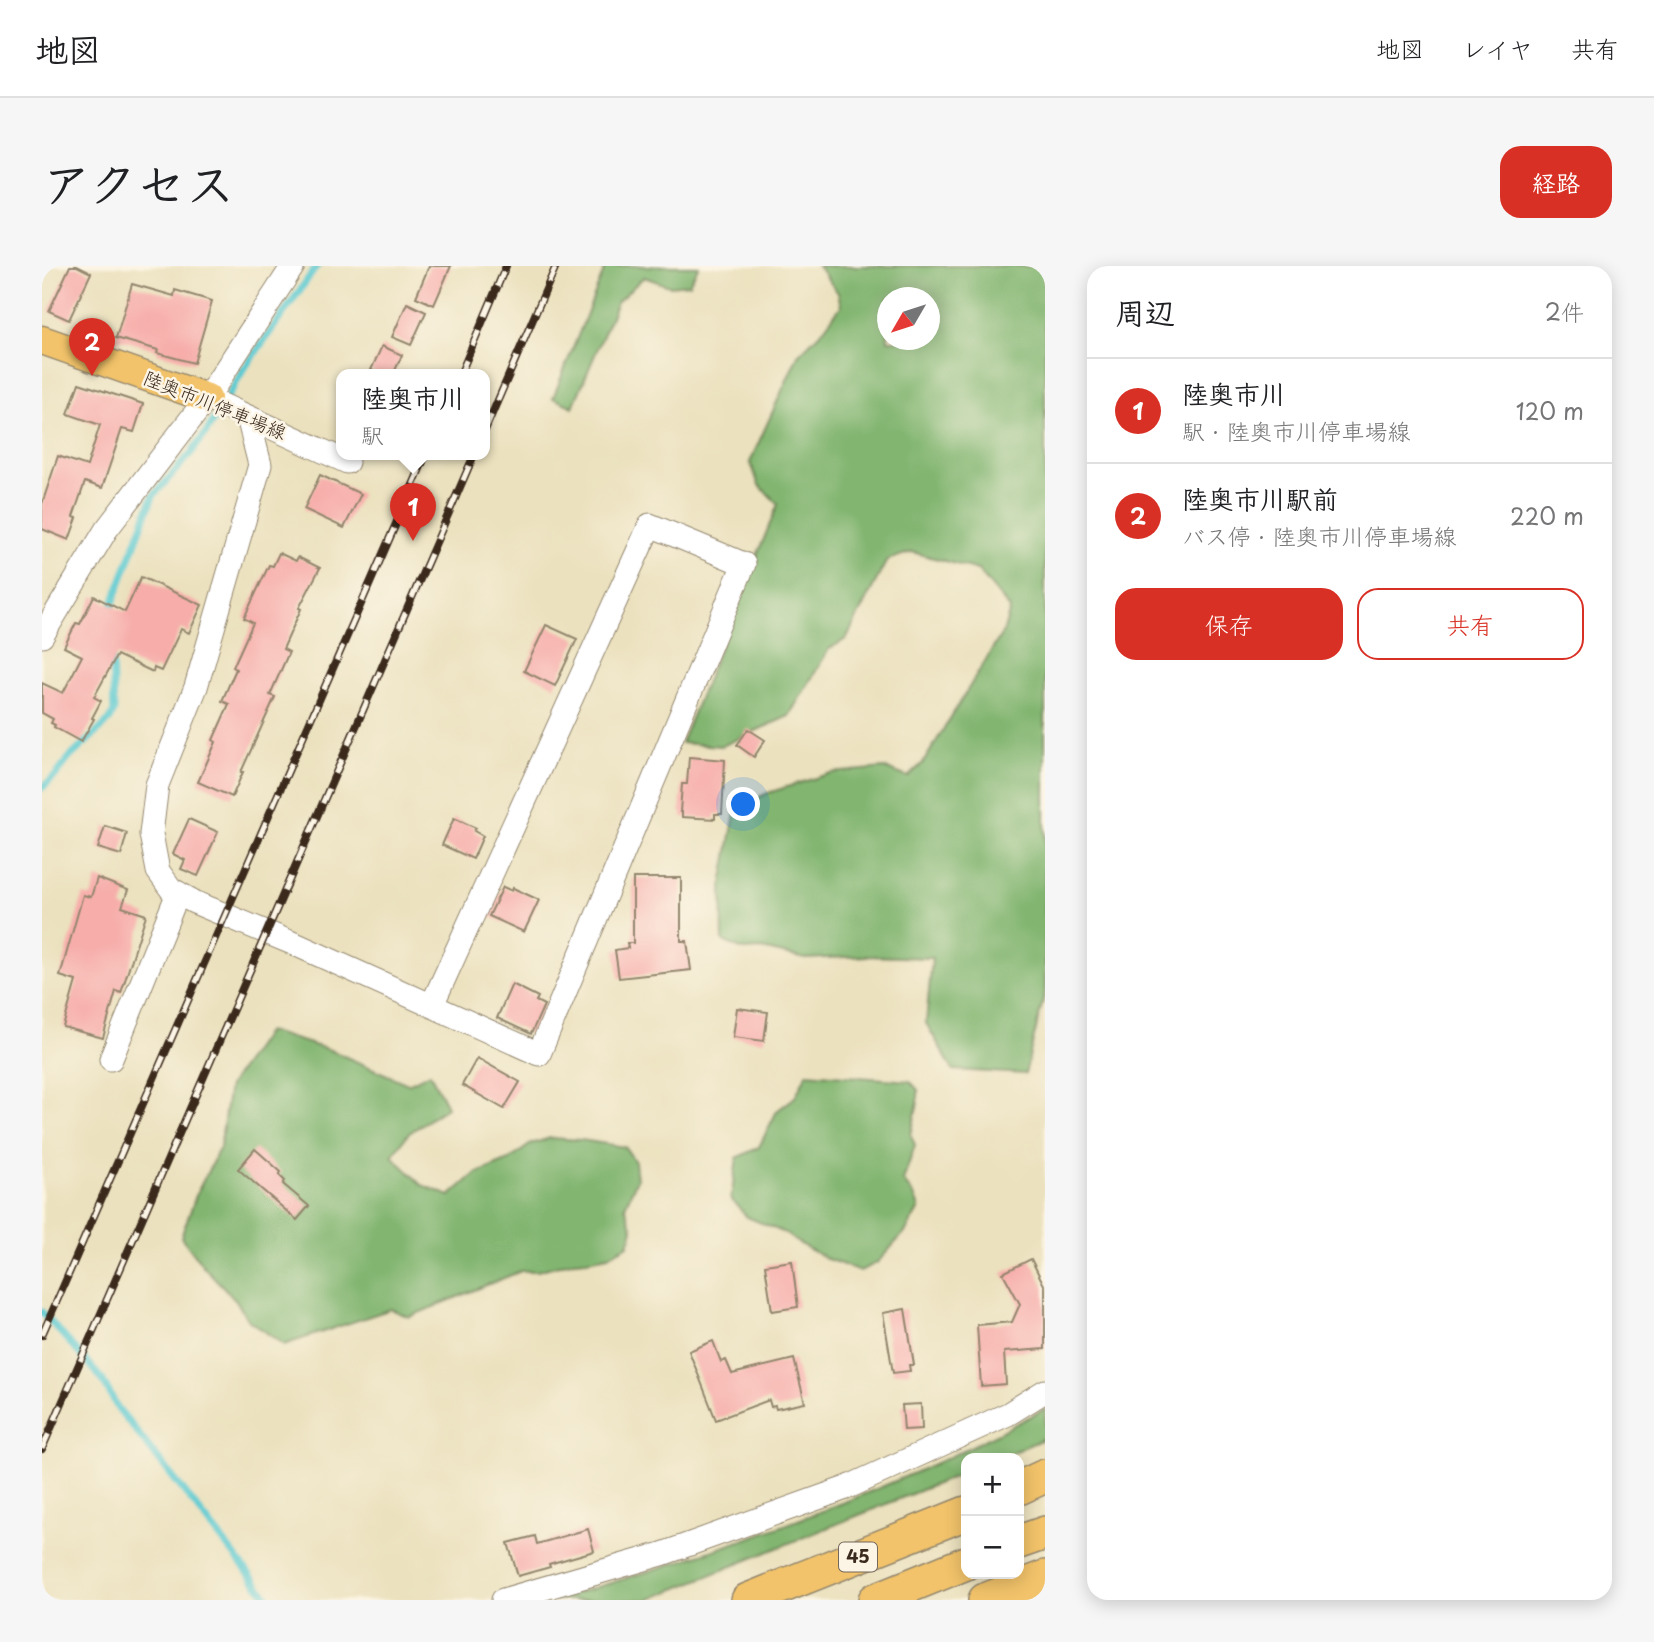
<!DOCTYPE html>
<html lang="ja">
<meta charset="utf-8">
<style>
body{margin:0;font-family:"Playpen Sans","Klee One",sans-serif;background:#f6f6f6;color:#202124}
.controls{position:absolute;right:21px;bottom:21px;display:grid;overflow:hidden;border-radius:14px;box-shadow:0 4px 18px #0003}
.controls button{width:63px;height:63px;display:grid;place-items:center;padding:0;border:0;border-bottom:2px solid #e0e0e0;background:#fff;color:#202124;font:35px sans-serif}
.compass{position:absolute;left:835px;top:21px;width:63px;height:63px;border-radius:50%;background:#fff;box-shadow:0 4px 18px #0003;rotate:231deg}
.you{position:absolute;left:702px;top:539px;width:24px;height:24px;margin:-18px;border:5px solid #fff;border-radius:50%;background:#1a73e8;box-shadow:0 0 0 10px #1a73e833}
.badge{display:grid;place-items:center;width:46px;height:46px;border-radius:50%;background:#d93025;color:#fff;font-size:23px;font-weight:700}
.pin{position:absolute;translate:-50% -58px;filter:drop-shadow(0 2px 4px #0008)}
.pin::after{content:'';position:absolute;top:37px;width:24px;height:21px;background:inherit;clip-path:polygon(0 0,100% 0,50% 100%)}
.popup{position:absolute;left:294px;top:103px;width:154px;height:91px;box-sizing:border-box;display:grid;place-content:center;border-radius:14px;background:#fff;filter:drop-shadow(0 2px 5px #0005);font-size:23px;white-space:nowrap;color:#757577}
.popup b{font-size:26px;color:#202124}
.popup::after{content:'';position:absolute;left:50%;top:100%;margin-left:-14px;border:14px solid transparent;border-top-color:#fff}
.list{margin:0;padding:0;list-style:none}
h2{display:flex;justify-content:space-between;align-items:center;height:91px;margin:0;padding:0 28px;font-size:30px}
h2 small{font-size:23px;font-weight:400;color:#757577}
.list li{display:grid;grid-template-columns:46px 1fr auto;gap:21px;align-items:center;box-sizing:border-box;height:105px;padding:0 28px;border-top:2px solid #e0e0e0}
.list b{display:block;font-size:26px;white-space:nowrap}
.list p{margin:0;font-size:23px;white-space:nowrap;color:#757577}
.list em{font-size:23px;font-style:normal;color:#757577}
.actions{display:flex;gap:14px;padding:21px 28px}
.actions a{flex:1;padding:16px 0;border:2px solid #d93025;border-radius:21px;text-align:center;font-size:24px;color:#d93025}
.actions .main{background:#d93025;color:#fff}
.map{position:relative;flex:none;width:1003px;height:1334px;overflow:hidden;border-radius:21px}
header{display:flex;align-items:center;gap:42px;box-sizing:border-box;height:98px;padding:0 35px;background:#fff;border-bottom:2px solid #e0e0e0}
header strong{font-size:33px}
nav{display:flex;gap:38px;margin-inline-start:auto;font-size:24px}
.intro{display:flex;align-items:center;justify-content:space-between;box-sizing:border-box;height:168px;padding:0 42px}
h1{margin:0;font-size:49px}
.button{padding:18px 32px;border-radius:21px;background:#d93025;color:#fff;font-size:24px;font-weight:700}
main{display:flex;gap:42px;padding:0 42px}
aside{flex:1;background:#fff;border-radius:21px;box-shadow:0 4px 18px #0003}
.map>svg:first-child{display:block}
.forest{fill:#81b570;stroke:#5e7047;stroke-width:2;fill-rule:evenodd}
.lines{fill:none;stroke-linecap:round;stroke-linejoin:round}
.stream{stroke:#5dcad1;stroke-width:7}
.building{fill:#f7aeab}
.minor-casing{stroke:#93866e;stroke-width:25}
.major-casing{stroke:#93866e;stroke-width:31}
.highway-casing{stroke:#93866e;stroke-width:36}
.minor{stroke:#fff;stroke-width:23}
.major{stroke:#f2c36a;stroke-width:28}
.highway{stroke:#f2c36a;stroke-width:33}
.rail-casing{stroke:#3b2a1e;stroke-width:8}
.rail{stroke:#fcf5e5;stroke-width:5;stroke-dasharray:16;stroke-linecap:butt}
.labels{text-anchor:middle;stroke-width:5;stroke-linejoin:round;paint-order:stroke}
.shield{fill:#fcf5e5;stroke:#75675a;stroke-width:2}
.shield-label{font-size:18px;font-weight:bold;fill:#3b2a1e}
.street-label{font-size:19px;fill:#3b2a1e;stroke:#fcf5e5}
</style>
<header>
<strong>地図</strong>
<nav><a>地図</a><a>レイヤ</a><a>共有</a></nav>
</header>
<div class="intro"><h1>アクセス</h1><a class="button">経路</a></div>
<main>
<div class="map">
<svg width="1003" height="1334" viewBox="0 0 1003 1334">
<rect width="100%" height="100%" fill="#fcf5e5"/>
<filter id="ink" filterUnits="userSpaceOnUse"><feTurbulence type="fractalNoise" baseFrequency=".0143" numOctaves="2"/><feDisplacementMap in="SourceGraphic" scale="14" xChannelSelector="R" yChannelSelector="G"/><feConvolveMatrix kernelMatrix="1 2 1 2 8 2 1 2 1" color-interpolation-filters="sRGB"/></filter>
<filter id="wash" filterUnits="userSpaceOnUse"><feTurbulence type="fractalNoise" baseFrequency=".00686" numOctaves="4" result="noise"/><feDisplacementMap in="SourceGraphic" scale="28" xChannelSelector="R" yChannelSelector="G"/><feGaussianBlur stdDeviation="1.57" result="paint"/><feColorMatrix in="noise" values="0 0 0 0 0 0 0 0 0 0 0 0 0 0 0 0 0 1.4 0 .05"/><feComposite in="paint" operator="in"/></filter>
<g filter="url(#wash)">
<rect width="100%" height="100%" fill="#ebe1be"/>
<g class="forest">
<polygon points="564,0 657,0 647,18 627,20 602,11 575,36 531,141 511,132"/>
<path d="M 776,0 L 1003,0 L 1003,726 L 983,808 L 911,804 L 884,757 L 890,692 L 825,690 L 763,693 L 720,683 L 701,684 L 681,675 L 680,618 L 694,542 L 726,527 L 789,507 L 842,502 L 866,511 L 881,497 L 962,364 L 968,343 L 936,304 L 870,286 L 845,294 L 804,373 L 787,383 L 747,450 L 680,480 L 639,477 L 736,238 L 717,219 L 708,196 L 756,89 L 780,65 L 799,40 L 796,27 ZM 846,32 L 888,32 L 888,74 L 846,74 Z"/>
<polygon points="225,765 288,784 366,818 388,807 405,841 366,868 350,890 380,919 408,930 433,908 467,894 489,878 508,872 539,874 583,881 593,896 595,913 583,940 591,963 586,979 566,990 545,994 532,995 495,1005 479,1005 367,1051 349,1043 242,1079 205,1053 194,1034 163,1002 139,971 155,927 178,881 187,820"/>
<polygon points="765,807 868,815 876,824 876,836 869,869 873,879 861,915 872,929 877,942 864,965 835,997 818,1005 785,993 753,975 743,967 705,951 689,933 695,892 717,881 735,845 753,831"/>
<path d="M 1003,1143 L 1003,1172 L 957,1192 L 924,1192 L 924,1206 L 606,1334 L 511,1334 C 637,1298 763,1256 883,1202 C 924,1184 963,1163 1003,1143 Z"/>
</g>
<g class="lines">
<g class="stream">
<polyline points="67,348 111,230 150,186 164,167 202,103 275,0"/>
<polyline points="0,522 15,508 27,492 68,454 72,445 70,391"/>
<polyline points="0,1046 60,1113 75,1141 228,1334"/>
</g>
</g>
<g id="blocks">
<g class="building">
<polygon points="28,0 35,0 49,7 27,54 7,45"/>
<polygon points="387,0 409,0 392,39 374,31"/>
<polygon points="90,18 132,30 133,24 170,35 152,97 115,87 116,84 74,72"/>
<polygon points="365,37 384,46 369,79 350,71"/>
<polygon points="340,80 360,89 351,109 339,109 329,104"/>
<polygon points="37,117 101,138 92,166 80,163 60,222 43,216 31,251 35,252 27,274 0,263 0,238 16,190 45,200 58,159 26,148"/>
<polygon points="278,209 319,228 302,262 262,243"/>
<polygon points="237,287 254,295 256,291 278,302 257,342 259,343 241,383 247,386 228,429 233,431 199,506 201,506 190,531 156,516 174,476 171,474 187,438 180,435 194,403 191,401 211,357 202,352 227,299 231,300"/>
<polygon points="99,311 160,339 147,367 139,363 119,405 112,402 111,406 75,389 52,431 59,435 50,452 52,453 39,476 12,461 13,459 9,457 11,453 0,447 0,417 21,427 40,390 22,381 34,357 38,358 52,330 83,346"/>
<polygon points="504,359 535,373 513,420 482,405"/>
<polygon points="706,463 723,474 712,491 695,479"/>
<polygon points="647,491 683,494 680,548 673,548 673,553 640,551 640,546 638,546 640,518 645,518"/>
<polygon points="412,552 434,562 432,565 441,570 431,593 400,579"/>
<polygon points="147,553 176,566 156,610 139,603 143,594 131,588"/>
<polygon points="63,560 85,567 79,589 56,582"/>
<polygon points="55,612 86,624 80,641 104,649 79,727 74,725 61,772 21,761 34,715 18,710 41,629 49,631"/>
<polygon points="591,612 639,612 639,675 645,675 649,704 577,712 573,684 586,682 585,677 591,677"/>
<polygon points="461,621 470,625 471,622 497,634 482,666 447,650"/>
<polygon points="470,718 496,731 494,735 502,739 489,768 455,752"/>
<polygon points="695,742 726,746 722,775 691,771"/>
<polygon points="435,792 478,816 462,843 420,819"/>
<polygon points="213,883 239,906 237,909 243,915 241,918 267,940 255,954 196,903"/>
<polygon points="989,993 1003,1021 1003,1083 962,1086 964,1118 939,1120 935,1059 970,1056 978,1038 961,1007"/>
<polygon points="750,995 756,1041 730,1045 723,999"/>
<polygon points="863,1043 872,1099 867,1099 868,1105 851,1107 841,1047"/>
<polygon points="671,1075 679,1096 684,1094 690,1108 752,1093 763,1137 734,1143 733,1140 729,1141 727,1134 674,1154 647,1085"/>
<polygon points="879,1138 880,1163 862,1164 860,1139"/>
<polygon points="546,1263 552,1285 507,1298 508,1301 476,1310 466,1277 493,1270 495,1278"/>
</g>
</g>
</g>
<g filter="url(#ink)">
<use href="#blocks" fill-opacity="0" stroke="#93866e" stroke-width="2"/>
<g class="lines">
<defs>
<g id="minor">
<polyline points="165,132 305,196"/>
<polyline points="206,151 218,199 154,421 115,519 109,568 116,605 129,623 152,636 255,679 497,788 702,298 608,259 390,739"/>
<polyline points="0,370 64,264 165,132 251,0"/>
<polyline points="69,793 136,627"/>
<polyline points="461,1334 620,1288 804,1222 966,1148 1003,1125"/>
</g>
<polyline id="major" points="0,74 165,132"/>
<g id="highway">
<polyline points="977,1222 1003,1210"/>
<polyline points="977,1276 1003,1267"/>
<polyline points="706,1334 924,1247"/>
<polyline points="833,1334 924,1297"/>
<polyline points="943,1334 1003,1311"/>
</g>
</defs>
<use href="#minor" class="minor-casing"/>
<use href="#major" class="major-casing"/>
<use href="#highway" class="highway-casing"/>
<use href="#minor" class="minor"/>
<use href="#major" class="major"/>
<use href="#highway" class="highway"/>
<defs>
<g id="rail">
<polyline points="418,109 464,0"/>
<polyline points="443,164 514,0"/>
<polyline points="0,1069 384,189"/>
<polyline points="0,1183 432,189"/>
</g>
</defs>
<use href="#rail" class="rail-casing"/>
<use href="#rail" class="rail"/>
</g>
</g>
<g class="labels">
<rect class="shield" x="797" y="1276.5" width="38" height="29" rx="5"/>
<g class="shield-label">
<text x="816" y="1297">45</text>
</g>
<g class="street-label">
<text transform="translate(173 139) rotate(22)" y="7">陸奥市川停車場線</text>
</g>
</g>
</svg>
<div class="controls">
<button>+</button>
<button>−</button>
</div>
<svg class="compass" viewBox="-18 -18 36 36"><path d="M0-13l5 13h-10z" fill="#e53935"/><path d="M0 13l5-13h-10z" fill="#757577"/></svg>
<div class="you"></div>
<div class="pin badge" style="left:371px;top:275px">1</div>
<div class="popup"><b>陸奥市川</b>駅</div>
<div class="pin badge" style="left:50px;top:110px">2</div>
</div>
<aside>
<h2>周辺<small>2件</small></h2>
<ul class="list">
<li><span class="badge">1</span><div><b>陸奥市川</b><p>駅 · 陸奥市川停車場線</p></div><em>120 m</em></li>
<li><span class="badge">2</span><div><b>陸奥市川駅前</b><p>バス停 · 陸奥市川停車場線</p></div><em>220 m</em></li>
</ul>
<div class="actions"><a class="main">保存</a><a>共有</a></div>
</aside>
</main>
